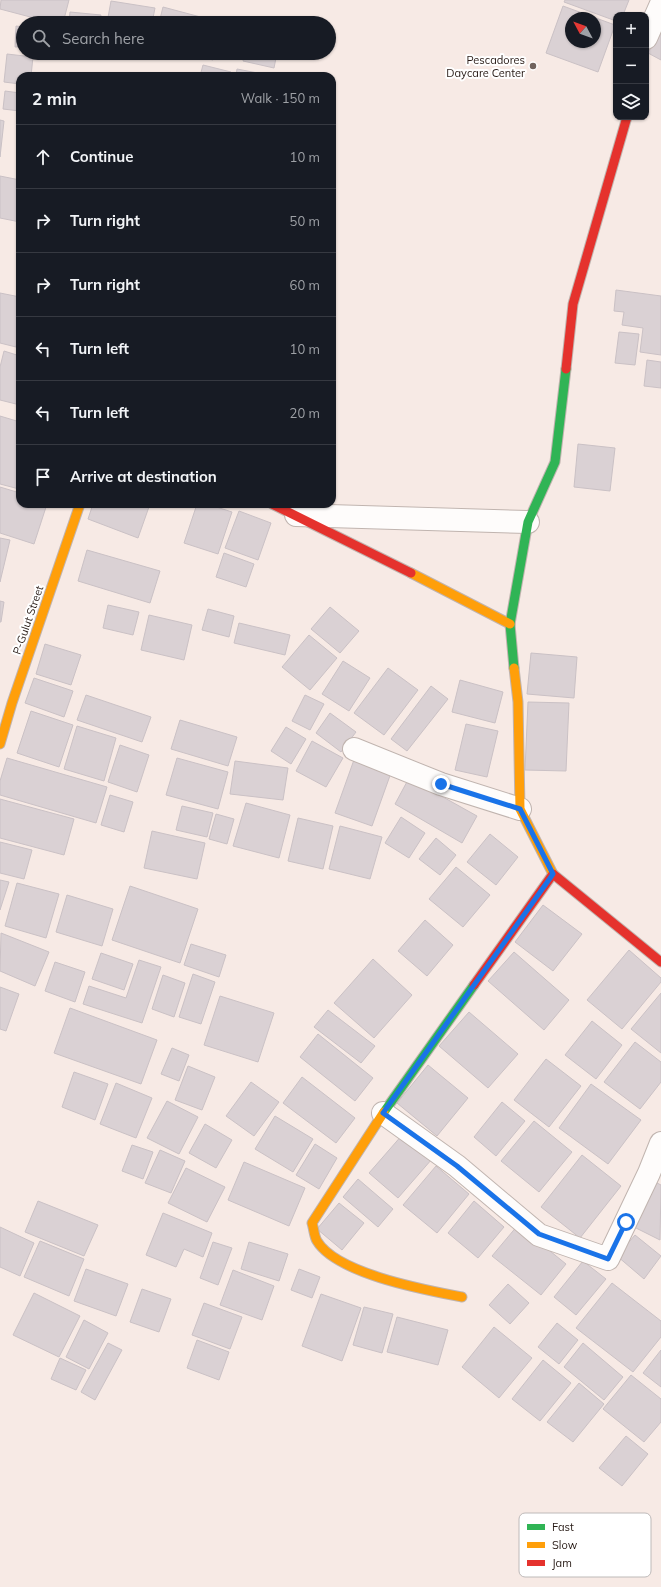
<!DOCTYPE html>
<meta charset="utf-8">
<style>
body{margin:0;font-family:Mulish,sans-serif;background:#242831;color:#f1f3f6}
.controls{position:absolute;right:12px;top:12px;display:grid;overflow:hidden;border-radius:8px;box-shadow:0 1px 3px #0004}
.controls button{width:36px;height:36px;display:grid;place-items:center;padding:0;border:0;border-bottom:1px solid #363941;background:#171b24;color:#f1f3f6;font:20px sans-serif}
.compass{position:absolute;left:565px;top:12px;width:36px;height:36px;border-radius:50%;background:#171b24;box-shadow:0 1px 3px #0004;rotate:311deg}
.stop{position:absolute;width:12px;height:12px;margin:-9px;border:3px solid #1a73e8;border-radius:50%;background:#fff}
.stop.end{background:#1a73e8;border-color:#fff;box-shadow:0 1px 4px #0008}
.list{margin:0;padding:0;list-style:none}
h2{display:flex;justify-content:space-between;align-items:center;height:52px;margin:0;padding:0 16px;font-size:17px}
h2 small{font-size:13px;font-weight:400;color:#9ea1a6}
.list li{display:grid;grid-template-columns:26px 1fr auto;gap:12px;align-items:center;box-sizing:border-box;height:64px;padding:0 16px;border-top:1px solid #363941}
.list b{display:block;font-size:15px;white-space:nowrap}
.list em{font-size:13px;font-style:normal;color:#9ea1a6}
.icon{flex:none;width:22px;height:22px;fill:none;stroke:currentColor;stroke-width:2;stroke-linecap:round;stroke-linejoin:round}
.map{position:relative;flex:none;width:661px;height:1587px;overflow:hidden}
.search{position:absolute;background:#171b24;box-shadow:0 1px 3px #0004;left:16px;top:16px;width:320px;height:44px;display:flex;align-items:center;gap:10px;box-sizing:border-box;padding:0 14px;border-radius:22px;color:#9ea1a6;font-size:15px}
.panel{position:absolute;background:#171b24;box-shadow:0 1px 3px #0004;left:16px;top:72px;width:320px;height:436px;border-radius:12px}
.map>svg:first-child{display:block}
.building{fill:#dad1d4;stroke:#cac1c5;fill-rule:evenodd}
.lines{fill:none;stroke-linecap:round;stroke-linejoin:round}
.street-casing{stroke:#c0b4af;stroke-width:24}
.fast-casing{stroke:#c0b4af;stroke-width:11}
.slow-casing{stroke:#c0b4af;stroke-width:11}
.jam-casing{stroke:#c0b4af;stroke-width:11}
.street{stroke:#fefcfb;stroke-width:22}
.fast{stroke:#30b455;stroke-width:9}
.slow{stroke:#ff9f0a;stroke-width:9}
.jam{stroke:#e5322d;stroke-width:9}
.route{stroke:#1a73e8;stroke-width:5}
.poi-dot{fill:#70635e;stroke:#fff;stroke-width:1.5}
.labels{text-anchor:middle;stroke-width:4;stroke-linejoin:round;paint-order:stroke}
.poi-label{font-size:11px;fill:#271a15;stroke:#fff;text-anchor:end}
.street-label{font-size:11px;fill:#271a15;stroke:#fff}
.key{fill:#fff;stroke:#bebab9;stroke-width:1}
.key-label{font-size:11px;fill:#271a15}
</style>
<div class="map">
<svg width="661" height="1587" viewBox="0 0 661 1587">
<rect width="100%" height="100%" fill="#f7eae5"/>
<g class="building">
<polygon points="1,0 69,0 63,23 53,23 0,9"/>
<polygon points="565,0 629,0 623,15 616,15 616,21 564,2"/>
<polygon points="111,1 155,8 152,23 107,23"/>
<path d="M 563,6 L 615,25 L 598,72 L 546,53 ZM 571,18 L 595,18 L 595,42 L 571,42 Z"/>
<polygon points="163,7 223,23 159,23"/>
<polygon points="70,12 101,15 99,23 69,23"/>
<polygon points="253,18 275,23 252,23"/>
<polygon points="16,26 23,27 23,47 15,47"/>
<polygon points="661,27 661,60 648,53"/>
<polygon points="186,53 215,53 213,60"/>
<polygon points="245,53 277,53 274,68 243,61"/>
<polygon points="7,54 33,57 31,76 20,76 20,84 4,82"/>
<polygon points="203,65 231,72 230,76 200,76"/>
<polygon points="237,69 268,75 267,76 236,76"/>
<polygon points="5,91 20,93 20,111 3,109"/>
<polygon points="0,120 4,121 0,157"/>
<polygon points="0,176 20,180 20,222 0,218"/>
<polygon points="616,290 661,296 661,355 640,352 643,328 622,325 624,312 614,311"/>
<polygon points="0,293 20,297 20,330 16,347 0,343"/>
<polygon points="619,332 639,334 635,365 615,363"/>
<polygon points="4,351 20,356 20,405 0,400 0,367"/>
<polygon points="647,360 661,362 661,388 644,386"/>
<polygon points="0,416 20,422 19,489 0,484"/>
<polygon points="578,444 615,448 610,491 574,487"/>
<polygon points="0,487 20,493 20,504 47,504 34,544 0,533"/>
<polygon points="93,504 150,504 138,538 88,519"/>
<polygon points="197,504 207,504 232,512 218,554 184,543"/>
<polygon points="239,511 271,523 258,560 225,548"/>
<polygon points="0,538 10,540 0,582"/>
<polygon points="87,550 160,571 150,603 78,581"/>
<polygon points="224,553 254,564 246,587 216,577"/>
<polygon points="0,601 4,602 1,622 0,622"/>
<polygon points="108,605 139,612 133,635 103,628"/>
<polygon points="330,607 359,631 340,653 311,629"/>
<polygon points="208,609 234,616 229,637 202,630"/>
<polygon points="149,615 192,625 184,660 141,650"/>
<polygon points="239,623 290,635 285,655 234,643"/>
<polygon points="309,635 337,658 310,690 282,667"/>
<polygon points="45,644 81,655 71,685 36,674"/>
<polygon points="531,653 577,657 574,698 527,694"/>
<polygon points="343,661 370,678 349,711 322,694"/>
<polygon points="388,668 418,690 384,735 354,713"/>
<polygon points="34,678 73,691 64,717 25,703"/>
<polygon points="460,680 503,692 495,723 452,712"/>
<polygon points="431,686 448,699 407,751 391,739"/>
<polygon points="86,695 151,717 142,742 77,720"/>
<polygon points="305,695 324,704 310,730 292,721"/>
<polygon points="528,702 569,703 566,771 525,770"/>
<polygon points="31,711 73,725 59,767 17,753"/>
<polygon points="330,713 356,732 341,752 316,733"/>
<polygon points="180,720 237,737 228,766 171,749"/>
<polygon points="466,724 498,731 487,777 455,770"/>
<polygon points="77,726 116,738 104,781 64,769"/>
<polygon points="286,727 306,739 291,764 271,751"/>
<polygon points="312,741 343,758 326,787 296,771"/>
<polygon points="120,745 149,755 137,792 108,782"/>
<polygon points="355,757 392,770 372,826 335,813"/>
<polygon points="7,758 107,787 96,823 0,795 0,781"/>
<polygon points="177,758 228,772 218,809 166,795"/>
<polygon points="235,761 288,768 283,800 230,794"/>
<polygon points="409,778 477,816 462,843 395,804"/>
<polygon points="110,795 133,802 124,832 101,825"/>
<polygon points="0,799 74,819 64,855 0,838"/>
<polygon points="246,803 290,815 279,858 233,846"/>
<polygon points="182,806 213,813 207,837 176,830"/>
<polygon points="216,814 234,819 227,844 209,839"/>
<polygon points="401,817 425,833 409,858 385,843"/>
<polygon points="298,818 333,826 323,869 288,861"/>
<polygon points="340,826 382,837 370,879 329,869"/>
<polygon points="152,831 205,843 197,879 144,868"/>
<polygon points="490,834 518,857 496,885 467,862"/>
<polygon points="436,838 456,855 440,875 419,859"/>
<polygon points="0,842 32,850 24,879 0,873"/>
<polygon points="456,867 490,895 463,927 429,899"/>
<polygon points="0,880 9,882 0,910"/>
<polygon points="17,883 59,894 46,938 5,926"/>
<polygon points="130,886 198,909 180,963 112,940"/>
<polygon points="67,895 113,909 102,946 56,932"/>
<polygon points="543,905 582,934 553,971 515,942"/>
<polygon points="425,920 453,945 427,976 398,951"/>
<polygon points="1,933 49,952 35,986 0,971"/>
<polygon points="191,944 226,955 219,977 184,965"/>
<polygon points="629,950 661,978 661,982 622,1029 587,1000"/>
<polygon points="514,952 569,1000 544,1030 488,981"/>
<polygon points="101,953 133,964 124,990 92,979"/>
<polygon points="373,959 412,995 374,1038 334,1003"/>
<polygon points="139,960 161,967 142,1023 83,1004 89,986 126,998"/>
<polygon points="55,962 85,972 75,1002 45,991"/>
<polygon points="193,974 215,982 201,1024 179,1017"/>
<polygon points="163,975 185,983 174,1017 152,1009"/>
<polygon points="0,987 19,994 6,1031 0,1029"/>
<polygon points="661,993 661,1053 631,1029"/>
<polygon points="220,996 274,1013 258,1062 204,1045"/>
<polygon points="70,1008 157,1040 141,1084 54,1053"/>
<polygon points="328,1010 375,1046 361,1063 314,1027"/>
<polygon points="469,1012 518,1054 488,1088 439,1046"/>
<polygon points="592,1021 622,1045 596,1079 565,1055"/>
<polygon points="318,1034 373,1078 355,1101 300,1057"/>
<polygon points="635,1042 661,1062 661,1082 640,1109 604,1082"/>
<polygon points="172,1048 189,1055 179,1081 161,1074"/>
<polygon points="546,1059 581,1086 549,1127 514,1100"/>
<polygon points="428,1065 468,1098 437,1136 397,1103"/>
<polygon points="188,1066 215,1077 202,1110 175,1100"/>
<polygon points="74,1072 108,1084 95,1120 62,1107"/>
<polygon points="302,1077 355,1118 336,1143 283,1103"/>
<polygon points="251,1082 279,1102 254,1136 226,1116"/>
<polygon points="116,1083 152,1098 136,1138 100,1124"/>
<polygon points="591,1084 641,1120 608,1164 559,1128"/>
<polygon points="167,1101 198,1117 179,1154 147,1138"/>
<polygon points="502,1102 525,1121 496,1156 474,1137"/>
<polygon points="275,1116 313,1139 293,1172 255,1149"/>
<polygon points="534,1121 572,1152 539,1192 501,1161"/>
<polygon points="205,1124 232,1140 216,1168 189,1153"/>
<polygon points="403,1134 432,1159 398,1198 369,1173"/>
<polygon points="315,1144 337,1158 319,1189 296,1175"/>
<polygon points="132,1145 153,1152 143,1179 122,1171"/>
<polygon points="160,1150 185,1161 171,1193 145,1183"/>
<polygon points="582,1155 621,1186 580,1238 541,1207"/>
<polygon points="244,1162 305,1188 289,1226 228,1200"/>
<polygon points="436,1166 469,1194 437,1233 403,1205"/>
<polygon points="186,1168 225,1187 207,1222 168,1203"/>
<polygon points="358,1179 393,1209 378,1227 343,1197"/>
<polygon points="653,1181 661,1185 660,1240 630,1225"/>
<polygon points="38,1201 98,1225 84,1256 25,1232"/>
<polygon points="474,1201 504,1227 478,1258 448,1233"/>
<polygon points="339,1203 364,1223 342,1250 317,1229"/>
<polygon points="163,1213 212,1233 203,1257 184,1249 176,1267 146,1255"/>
<polygon points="518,1225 566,1264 541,1295 492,1256"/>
<polygon points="0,1227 34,1243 20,1276 0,1267"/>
<polygon points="635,1235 661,1256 644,1279 617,1256"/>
<polygon points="40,1241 84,1259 69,1296 24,1277"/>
<polygon points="213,1242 232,1248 218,1285 200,1278"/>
<polygon points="249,1242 288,1254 279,1281 241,1269"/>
<polygon points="583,1261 606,1279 576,1315 554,1297"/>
<polygon points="86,1269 128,1284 116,1316 74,1301"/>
<polygon points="299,1269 320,1277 312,1298 291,1290"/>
<polygon points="233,1270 274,1286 262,1320 220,1305"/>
<polygon points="612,1283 661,1321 661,1337 633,1372 576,1328"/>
<polygon points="508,1284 529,1303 510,1324 489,1305"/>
<polygon points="142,1289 171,1299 159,1332 130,1322"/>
<polygon points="34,1293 80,1316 59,1357 13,1335"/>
<polygon points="321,1294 361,1308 342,1361 302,1346"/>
<polygon points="204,1303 242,1317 230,1349 192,1335"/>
<polygon points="364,1307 393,1314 382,1353 353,1345"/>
<polygon points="397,1317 448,1330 438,1365 387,1352"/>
<polygon points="84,1320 108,1333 89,1369 66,1357"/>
<polygon points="557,1323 578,1340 559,1364 538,1347"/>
<polygon points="494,1327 532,1358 499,1398 462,1367"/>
<polygon points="197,1340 229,1352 219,1380 187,1368"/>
<polygon points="108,1343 122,1350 95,1400 81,1392"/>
<polygon points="583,1343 623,1377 604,1400 564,1367"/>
<polygon points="661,1350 661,1387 643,1373"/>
<polygon points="60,1358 86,1370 76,1390 51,1379"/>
<polygon points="543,1360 571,1383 540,1421 512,1399"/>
<polygon points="631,1375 661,1399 661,1422 644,1442 603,1409"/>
<polygon points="579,1383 604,1404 573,1442 547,1422"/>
<polygon points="626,1436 648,1454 622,1486 599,1468"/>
</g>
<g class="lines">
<defs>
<g id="street">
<polyline points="646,38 661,4"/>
<polyline points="296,515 528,522"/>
<polyline points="354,749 441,784 520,809"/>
<polyline points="383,1113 457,1166 539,1235 608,1259 649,1173 661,1143"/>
</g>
<g id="fast">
<polyline points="514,668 510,624 528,522 555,462 566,369"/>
<polyline points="384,1112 474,985"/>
</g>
<g id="slow">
<polyline points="411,573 510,624"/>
<polyline points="514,668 518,702 520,809 553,874"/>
<polyline points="0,744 12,703 80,504"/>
<path d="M 384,1112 L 312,1223 C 314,1229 314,1236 317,1241 C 337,1274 426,1290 462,1297"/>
</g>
<g id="jam">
<polyline points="566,369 573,304 627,117"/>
<polyline points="272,504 411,573"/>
<polyline points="474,985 553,874 661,962"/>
</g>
</defs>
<use href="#street" class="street-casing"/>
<use href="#fast" class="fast-casing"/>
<use href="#slow" class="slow-casing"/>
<use href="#jam" class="jam-casing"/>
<use href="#street" class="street"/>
<use href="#fast" class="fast"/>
<use href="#slow" class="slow"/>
<use href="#jam" class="jam"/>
</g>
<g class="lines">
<polyline class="route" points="441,784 520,809 553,874 383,1113 457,1166 539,1234 608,1259 626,1222"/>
</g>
<circle class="poi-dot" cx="533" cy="66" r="4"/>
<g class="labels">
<g class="poi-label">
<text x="525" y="64">Pescadores<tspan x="525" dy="13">Daycare Center</tspan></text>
</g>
<g class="street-label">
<text transform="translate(28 620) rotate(-71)" y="4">P-Gulut Street</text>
</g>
</g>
<rect x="519" y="1513" width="132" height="64" rx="6" class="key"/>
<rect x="527" y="1524" width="18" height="6" fill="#30b455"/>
<rect x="527" y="1542" width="18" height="6" fill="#ff9f0a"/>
<rect x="527" y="1560" width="18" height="6" fill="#e5322d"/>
<g class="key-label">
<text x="552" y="1531">Fast</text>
<text x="552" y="1549">Slow</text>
<text x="552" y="1567">Jam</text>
</g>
</svg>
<div class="controls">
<button>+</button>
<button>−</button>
<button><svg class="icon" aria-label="layers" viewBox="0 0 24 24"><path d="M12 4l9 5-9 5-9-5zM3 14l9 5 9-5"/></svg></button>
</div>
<svg class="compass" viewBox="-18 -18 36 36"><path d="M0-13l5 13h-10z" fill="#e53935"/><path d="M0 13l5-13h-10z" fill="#9ea1a6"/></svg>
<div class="stop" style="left:626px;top:1222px"></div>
<div class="stop end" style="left:441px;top:784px"></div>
<div class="search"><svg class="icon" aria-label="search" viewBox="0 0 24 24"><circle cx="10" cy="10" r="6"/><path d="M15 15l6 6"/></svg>Search here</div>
<section class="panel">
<h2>2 min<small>Walk · 150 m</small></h2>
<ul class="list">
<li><svg class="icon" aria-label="ahead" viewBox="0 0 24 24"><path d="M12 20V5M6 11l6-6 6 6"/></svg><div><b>Continue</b></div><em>10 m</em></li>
<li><svg class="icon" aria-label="right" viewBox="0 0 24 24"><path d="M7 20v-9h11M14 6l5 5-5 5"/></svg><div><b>Turn right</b></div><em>50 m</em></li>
<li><svg class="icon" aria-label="right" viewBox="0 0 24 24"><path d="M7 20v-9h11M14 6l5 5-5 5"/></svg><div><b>Turn right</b></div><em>60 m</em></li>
<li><svg class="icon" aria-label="left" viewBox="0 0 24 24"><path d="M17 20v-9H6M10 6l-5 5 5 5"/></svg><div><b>Turn left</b></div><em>10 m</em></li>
<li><svg class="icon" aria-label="left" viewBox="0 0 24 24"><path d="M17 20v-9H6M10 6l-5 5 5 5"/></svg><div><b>Turn left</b></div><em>20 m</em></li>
<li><svg class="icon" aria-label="arrive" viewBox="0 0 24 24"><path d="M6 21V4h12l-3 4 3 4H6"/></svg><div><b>Arrive at destination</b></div></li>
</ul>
</section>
</div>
